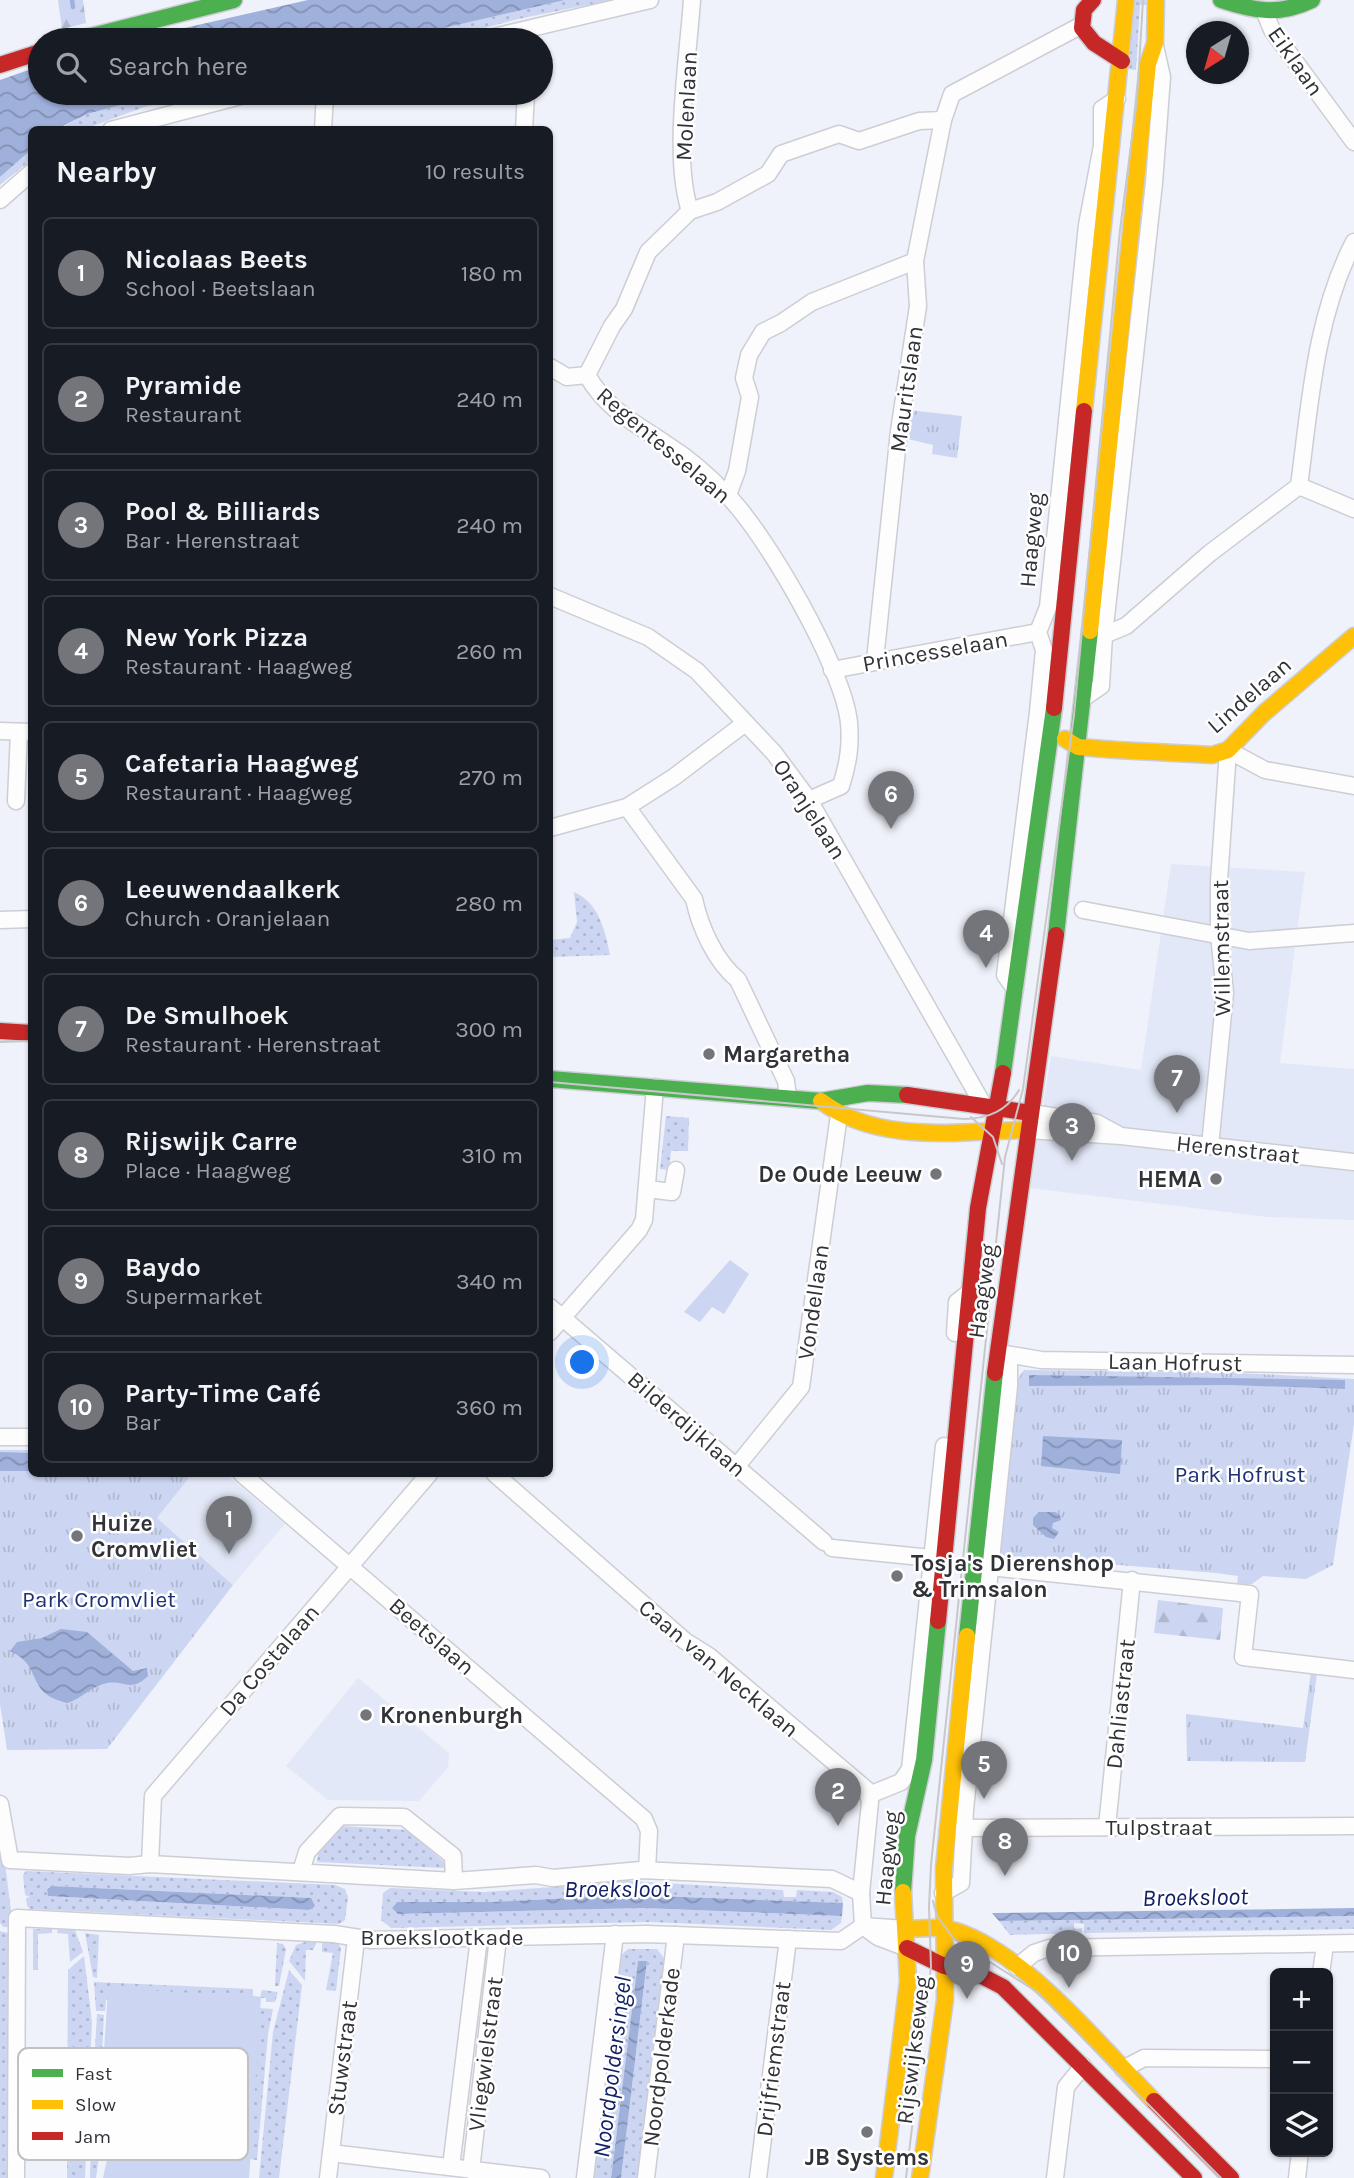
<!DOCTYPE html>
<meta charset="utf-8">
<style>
body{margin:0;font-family:Karla,sans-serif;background:#242831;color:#f1f3f6}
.controls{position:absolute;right:21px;bottom:21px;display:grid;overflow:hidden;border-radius:10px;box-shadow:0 2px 5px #0004}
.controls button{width:63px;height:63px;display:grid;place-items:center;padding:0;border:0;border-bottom:2px solid #363941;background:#171b24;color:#f1f3f6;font:35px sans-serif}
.compass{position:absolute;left:1186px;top:21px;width:63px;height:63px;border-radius:50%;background:#171b24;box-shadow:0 2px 5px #0004;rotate:217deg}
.you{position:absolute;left:583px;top:1363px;width:24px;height:24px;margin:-18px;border:5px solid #fff;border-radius:50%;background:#1a73e8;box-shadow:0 0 0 10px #1a73e833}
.badge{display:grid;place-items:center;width:46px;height:46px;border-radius:50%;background:#73757b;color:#fff;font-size:23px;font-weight:700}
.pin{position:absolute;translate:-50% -58px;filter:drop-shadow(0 2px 4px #0008)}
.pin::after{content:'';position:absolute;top:37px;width:24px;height:21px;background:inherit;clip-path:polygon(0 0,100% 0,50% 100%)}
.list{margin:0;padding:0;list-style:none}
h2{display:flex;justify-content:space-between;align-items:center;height:91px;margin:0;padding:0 28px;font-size:30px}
h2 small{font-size:23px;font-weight:400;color:#9ea1a6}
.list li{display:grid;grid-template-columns:46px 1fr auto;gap:21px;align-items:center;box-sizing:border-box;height:112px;margin:0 14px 14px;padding:0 14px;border:2px solid #363941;border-radius:10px}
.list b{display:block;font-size:26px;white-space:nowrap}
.list p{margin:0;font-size:23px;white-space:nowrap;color:#9ea1a6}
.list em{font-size:23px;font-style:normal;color:#9ea1a6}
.icon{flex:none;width:38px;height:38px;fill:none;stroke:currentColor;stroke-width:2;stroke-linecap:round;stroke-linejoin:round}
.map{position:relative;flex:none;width:1354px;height:2178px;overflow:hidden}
.search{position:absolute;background:#171b24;box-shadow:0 2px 5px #0004;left:28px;top:28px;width:525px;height:77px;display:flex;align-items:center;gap:18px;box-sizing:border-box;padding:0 24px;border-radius:38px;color:#9ea1a6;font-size:26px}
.panel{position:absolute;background:#171b24;box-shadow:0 2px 5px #0004;left:28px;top:126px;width:525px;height:1351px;border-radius:10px}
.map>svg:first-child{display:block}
.built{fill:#e2e8f7}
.grass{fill:url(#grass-dots);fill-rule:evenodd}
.forest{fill:url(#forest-firs)}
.park{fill:url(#park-tufts)}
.garden{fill:#ccd6f2}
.water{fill:url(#water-waves)}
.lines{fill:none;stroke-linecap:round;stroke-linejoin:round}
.stream{stroke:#9fb0db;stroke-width:4.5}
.street-casing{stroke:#ccced4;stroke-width:19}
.fast-casing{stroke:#ccced4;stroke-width:19}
.slow-casing{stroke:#ccced4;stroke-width:19}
.jam-casing{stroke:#ccced4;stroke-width:19}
.street{stroke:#fdfdfe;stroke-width:16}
.fast{stroke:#4caf50;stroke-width:16}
.slow{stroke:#ffc107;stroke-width:16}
.jam{stroke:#c62828;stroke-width:16}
.tram{stroke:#c8c8ca;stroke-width:2}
.poi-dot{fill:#73757b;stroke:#fefefe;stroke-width:2.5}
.labels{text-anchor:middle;stroke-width:5;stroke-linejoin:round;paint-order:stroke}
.street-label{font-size:23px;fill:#303237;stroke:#fefefe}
.poi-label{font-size:23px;font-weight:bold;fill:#303237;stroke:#fefefe;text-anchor:start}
.park-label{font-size:23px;fill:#1e3177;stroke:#fefefe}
.water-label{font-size:24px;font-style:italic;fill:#122065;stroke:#fefefe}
.key{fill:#fefefe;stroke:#c0c1c2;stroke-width:2}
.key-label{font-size:19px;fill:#303237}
</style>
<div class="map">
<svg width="1354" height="2178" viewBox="0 0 1354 2178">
<defs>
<pattern id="grass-dots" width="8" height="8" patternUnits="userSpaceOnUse" patternTransform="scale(1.75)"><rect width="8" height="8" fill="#ccd6f2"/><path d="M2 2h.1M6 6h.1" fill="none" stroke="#b0b8d0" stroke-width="1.8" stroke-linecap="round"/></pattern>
<pattern id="forest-firs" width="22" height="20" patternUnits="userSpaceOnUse" patternTransform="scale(1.75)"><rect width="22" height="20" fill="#ccd6f2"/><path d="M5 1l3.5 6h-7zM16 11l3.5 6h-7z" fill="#b0b8d0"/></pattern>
<pattern id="park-tufts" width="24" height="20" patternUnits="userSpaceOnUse" patternTransform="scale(1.75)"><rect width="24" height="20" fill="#ccd6f2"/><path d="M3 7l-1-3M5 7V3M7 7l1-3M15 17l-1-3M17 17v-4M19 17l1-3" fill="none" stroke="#b0b8d0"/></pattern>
<pattern id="water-waves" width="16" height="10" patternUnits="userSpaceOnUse" patternTransform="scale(1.75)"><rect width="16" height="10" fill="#9fb0db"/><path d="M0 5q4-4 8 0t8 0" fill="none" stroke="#8290b2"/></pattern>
</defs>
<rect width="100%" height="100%" fill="#eff2fa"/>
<g class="built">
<polygon points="1171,864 1305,872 1280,1063 1354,1069 1354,1220 1267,1217 1030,1188 1051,1056 1141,1070"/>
<polygon points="192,1474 226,1474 285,1524 233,1585 157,1518"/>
<polygon points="358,1678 449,1753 448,1767 419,1801 328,1800 286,1766"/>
</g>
<g class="grass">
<polygon points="565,0 612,0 518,19 439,40 392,40"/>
<polygon points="1132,0 1150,0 1147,5 1140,5 1136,70 1126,69"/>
<polygon points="166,93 206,93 144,107 85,129 57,130 87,114"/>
<polygon points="31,150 31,160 0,185 0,177"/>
<path d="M 574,892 C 599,903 605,930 610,955 L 550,957 L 550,940 L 570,938 L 577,922 Z"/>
<polygon points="666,1116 689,1118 688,1151 671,1151 669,1170 660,1169"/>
<polygon points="341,1826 407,1830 444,1862 444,1868 317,1862 318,1854"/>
<polygon points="4,1855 13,1927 3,1927 0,1923 0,1856"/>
<path d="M 26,1871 L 335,1885 L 345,1889 L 348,1897 L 345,1920 L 339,1924 L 30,1909 L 27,1906 L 26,1898 L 30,1897 L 25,1895 L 23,1875 ZM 51,1886 L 310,1898 L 309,1910 L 48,1896 L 47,1888 Z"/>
<polygon points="628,1879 629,1881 783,1890 784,1897 796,1897 797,1890 833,1892 842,1897 843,1903 627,1895 491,1902 397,1902 393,1906 398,1914 643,1908 842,1916 841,1923 831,1930 650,1922 391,1928 381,1920 383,1893 390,1888 484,1892 596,1884"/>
<polygon points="1354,1916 1354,1929 1084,1933 1084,1924 1074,1923 1074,1929 1082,1928 1082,1933 1010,1935 999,1921"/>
<polygon points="33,1929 52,1929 52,1933 38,1934 38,1970 33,1970"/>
<polygon points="58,1929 75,1930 83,1952 70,1962 68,1934 57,1933"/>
<polygon points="0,1931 8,1933 7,2178 0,2178"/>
<polygon points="85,1933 99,1935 97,1978 93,1977"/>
<polygon points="305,1942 317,1942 313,1950 306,1950 305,1981 289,1961 296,1945"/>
<polygon points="322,1942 338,1943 341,1948 336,1991 326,1990 333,1953 322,1952"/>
<polygon points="277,1943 283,1944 286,1949 279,1986 275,1986"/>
<polygon points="628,1949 657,1949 667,1962 667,1968 663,1968 637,2178 621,2178 647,1962 638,1961 611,2178 594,2178 621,1955"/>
<polygon points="84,1956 92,2022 85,2178 67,2178 68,1970"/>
<polygon points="289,1970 302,1985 279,2178 259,2178 273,2032"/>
<polygon points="94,1982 253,1989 253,1996 260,1997 262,1990 278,1992 275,2002 266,2002 266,1998 261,1998 193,1994 106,2000 105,2011 96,2011"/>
<polygon points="242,2007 273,2009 268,2034 257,2160 249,2159 250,2121"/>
<polygon points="97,2014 104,2015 99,2118 91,2118"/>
<polygon points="91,2121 99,2121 98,2142 101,2143 96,2178 90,2178"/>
</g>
<g class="forest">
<polygon points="58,0 83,0 86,23 62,29"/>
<polygon points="1158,1600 1223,1608 1220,1640 1154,1633"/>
</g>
<g class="park">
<polygon points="908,410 962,416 957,458 932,454 933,445 904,438"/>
<polygon points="1024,1370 1222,1372 1354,1379 1354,1424 1333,1565 1306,1579 1263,1576 1252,1584 1237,1585 1238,1576 1216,1573 997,1555 1013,1386"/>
<polygon points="0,1450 31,1450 32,1474 192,1474 157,1518 233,1585 107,1749 7,1750 0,1704"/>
<polygon points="1311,1672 1317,1673 1305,1762 1187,1761 1186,1714 1303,1728"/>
</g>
<g class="garden">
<polygon points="730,1260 749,1274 724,1314 712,1307 700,1322 684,1312"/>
<polygon points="108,1988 261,1997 249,2178 103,2178 110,2145 98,2143"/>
</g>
<g class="water">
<polygon points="308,0 565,0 392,40 132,40"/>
<polygon points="40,66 40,93 166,93 87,114 57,129 32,130 31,150 0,177 0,80"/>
<polygon points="1029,1375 1345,1380 1345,1389 1231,1385 1029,1386"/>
<polygon points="1043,1436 1122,1440 1120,1474 1041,1466"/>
<polygon points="0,1452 31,1453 31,1471 0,1471"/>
<polygon points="1039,1512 1055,1512 1060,1515 1061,1520 1053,1523 1052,1528 1059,1532 1054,1539 1046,1537 1033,1525 1033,1518"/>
<path d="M 61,1629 L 87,1632 L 133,1671 L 147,1668 L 148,1676 C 129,1693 127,1680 107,1683 C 92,1686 82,1698 68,1703 C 24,1694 45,1667 10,1651 L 17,1642 L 42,1638 Z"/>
<polygon points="51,1886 311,1898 315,1906 309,1910 48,1896 47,1889"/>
<polygon points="627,1895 843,1903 842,1916 643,1908 398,1914 392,1908 397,1902 491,1902"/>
<polygon points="1354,1908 1354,1916 999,1921 992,1913"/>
<polygon points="638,1961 647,1961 621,2178 611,2178"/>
</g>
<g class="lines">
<polyline class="stream" points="72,0 73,7"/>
<defs>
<g id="street">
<polyline points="1265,13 1272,30 1354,142"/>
<polyline points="481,40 650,0"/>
<polyline points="111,130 252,93"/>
<polyline points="323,130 325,93"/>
<polyline points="524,130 526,93"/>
<polyline points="0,200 32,172"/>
<path d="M 690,211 C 672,157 688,59 692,0"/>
<path d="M 550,367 L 567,377 L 587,375 C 606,409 635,423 666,444 C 687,457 710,477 727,495 C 766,534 844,669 849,723 C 851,746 848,764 841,786 L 809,800"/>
<polyline points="587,375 612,326 624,309 648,252 690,211 717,202 768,174 781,154 839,134 859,141 919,121 943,120 952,94 1080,26"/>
<polyline points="1299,486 1354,509"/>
<polyline points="728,495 737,471 750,397 744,378 749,355 763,332 781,323 812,302 915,261"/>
<polyline points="550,596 648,637 697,671 774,753 809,800 984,1106"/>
<path d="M 1104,635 L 1126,626 L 1210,553 L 1299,486 C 1310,404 1315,317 1354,242"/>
<polyline points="875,660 899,431 918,306 915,261 943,120"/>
<polyline points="832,670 1038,632"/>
<polyline points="1085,697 1101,686 1104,635 1154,183 1162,77 1155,46"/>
<polyline points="0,731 32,732"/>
<polyline points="16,801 19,732"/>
<path d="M 627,807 L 694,899 C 700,927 715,961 738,980 L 786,1081 L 788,1098"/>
<polyline points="550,828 627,807 674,777 744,724"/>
<polyline points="1083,910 1249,941 1354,933"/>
<polyline points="0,920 32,919"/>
<polyline points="1015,989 1005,975 1038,712 1044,650 1038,632 1048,607 1087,225 1102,146 1102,109 1117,99"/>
<polyline points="1031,1113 1097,1123 1119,1135"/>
<polyline points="1028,1130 1121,1136 1354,1162"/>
<polyline points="1210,1146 1225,993 1219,935 1219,881 1228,750 1265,770 1354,786"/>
<polyline points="647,1189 672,1192 676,1170"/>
<polyline points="550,1307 824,1542"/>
<polyline points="550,1332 639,1230 644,1220 655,1087"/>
<polyline points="955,1333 957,1302 971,1291"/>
<polyline points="1000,1353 1041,1360 1354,1365"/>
<polyline points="0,1437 32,1437"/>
<polyline points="736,1467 801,1387 839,1115"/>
<polyline points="242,1474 644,1819 649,1831 647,1870"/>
<polyline points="495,1474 685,1641 709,1656 867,1790 870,1802 861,1893 863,1926 878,1937 907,1948"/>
<polyline points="832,1548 931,1558"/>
<polyline points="989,1567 1250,1594 1243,1657 1354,1670"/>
<polyline points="869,1795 901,1782 910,1769 944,1446"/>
<polyline points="0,1804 10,1860 129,1866 150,1864 454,1881 536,1875 553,1878 641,1870 832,1879 861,1893"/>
<polyline points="1107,1827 1132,1580"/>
<polyline points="964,1828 1354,1826"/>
<polyline points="150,1864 153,1796 429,1474"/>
<polyline points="301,1871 307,1852 340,1816 404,1817 453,1856 454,1881"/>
<polyline points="943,1893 961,1883 965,1810 1009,1386 1009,1356"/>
<polyline points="1017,1967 1034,1953 1049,1948 1354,1943"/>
<polyline points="1321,1973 1325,1945"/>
<polyline points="1123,2069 1144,2058 1275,2059"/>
<polyline points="331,2153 541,2178"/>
<polyline points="451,2167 479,1938"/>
<polyline points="471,2170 498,1938"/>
<polyline points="16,2178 17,1918 334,1934 372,1940 646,1934 841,1941 863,1926 906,1929"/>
<polyline points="328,2178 356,1939"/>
<polyline points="585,2178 615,1934"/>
<polyline points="646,2178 676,1935"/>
<polyline points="758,2178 788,1939"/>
<polyline points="1055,2178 1066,2087 1083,2066"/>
<polyline points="1297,2178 1300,2152"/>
</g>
<g id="fast">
<path d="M 1221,0 C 1254,11 1279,16 1312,0"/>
<polyline points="76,40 234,0"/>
<polyline points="1056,935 1090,631"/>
<polyline points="1003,1073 1054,708"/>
<polyline points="550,1079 821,1101 868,1093 907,1095"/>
<polyline points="967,1636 995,1373"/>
<polyline points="903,1892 907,1836 924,1760 938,1621"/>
</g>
<g id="slow">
<polyline points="1084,411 1126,0"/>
<polyline points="1090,631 1148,64 1155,43 1156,0"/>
<polyline points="1065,739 1078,747 1117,750 1212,755 1228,750 1264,713 1354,636"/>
<path d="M 821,1101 C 879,1145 959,1131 1028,1130"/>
<path d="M 906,1929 C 924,1928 942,1926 959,1932 C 1028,1956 1103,2049 1154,2101"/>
<polyline points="884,2178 908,1981 903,1892"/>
<polyline points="920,2178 945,2000 944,1868 967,1636"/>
</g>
<g id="jam">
<polyline points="1093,0 1084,10 1082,28 1094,43 1122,61"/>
<polyline points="0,65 40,52"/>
<polyline points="1054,708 1084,411"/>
<polyline points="0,1031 32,1033"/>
<polyline points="907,1095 1031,1113"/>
<polyline points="995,1373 1056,935"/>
<polyline points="938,1621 978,1208 1003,1073"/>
<polyline points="907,1948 944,1966 978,1974 1003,1987 1194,2178"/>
<polyline points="1154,2101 1231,2178"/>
</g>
</defs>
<use href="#street" class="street-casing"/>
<use href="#fast" class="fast-casing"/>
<use href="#slow" class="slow-casing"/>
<use href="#jam" class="jam-casing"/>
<use href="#street" class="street"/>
<use href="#fast" class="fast"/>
<use href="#slow" class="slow"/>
<use href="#jam" class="jam"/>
<g class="tram">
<polyline points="0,1042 32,1041"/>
<path d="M 550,1082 L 964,1119 C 988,1119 1007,1111 1019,1090"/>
<polyline points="971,1117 993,1137 1002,1164"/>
<polyline points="933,1901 937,1916 954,1939 1037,1992 1221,2178"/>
<polyline points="906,2178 931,1967 929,1907 931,1865 1005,1157 1023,1089 1074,715 1120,230 1137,99 1143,0"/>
</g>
</g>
<g class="poi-dot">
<circle cx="709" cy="1054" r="7"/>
<circle cx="936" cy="1174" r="7"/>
<circle cx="1216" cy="1179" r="7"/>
<circle cx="77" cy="1536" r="7"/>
<circle cx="897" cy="1576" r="7"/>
<circle cx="366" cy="1715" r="7"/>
<circle cx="867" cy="2132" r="7"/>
</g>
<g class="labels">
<g class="street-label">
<text transform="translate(1296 61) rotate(55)" y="8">Eiklaan</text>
<text transform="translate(686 106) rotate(-87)" y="8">Molenlaan</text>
<text transform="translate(906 389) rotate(-82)" y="8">Mauritslaan</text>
<text transform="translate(664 445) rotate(40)" y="8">Regentesselaan</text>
<text transform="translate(1031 540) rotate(-85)" y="8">Haagweg</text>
<text transform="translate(935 651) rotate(-10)" y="8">Princesselaan</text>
<text transform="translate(1249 695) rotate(-41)" y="8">Lindelaan</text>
<text transform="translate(810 809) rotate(57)" y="8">Oranjelaan</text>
<text transform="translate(1221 948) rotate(-91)" y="8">Willemstraat</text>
<text transform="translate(1238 1149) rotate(6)" y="8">Herenstraat</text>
<text transform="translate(982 1291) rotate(-82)" y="8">Haagweg</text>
<text transform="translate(813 1302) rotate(-82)" y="8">Vondellaan</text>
<text transform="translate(1175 1362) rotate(1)" y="8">Laan Hofrust</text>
<text transform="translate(687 1424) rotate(41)" y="8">Bilderdijklaan</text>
<text transform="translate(432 1636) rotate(41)" y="8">Beetslaan</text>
<text transform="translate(269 1660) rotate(-49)" y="8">Da Costalaan</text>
<text transform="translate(719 1668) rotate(40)" y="8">Caan van Necklaan</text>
<text transform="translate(1120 1704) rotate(-84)" y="8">Dahliastraat</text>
<text x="1159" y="1835">Tulpstraat</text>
<text transform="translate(887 1858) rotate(-84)" y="8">Haagweg</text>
<text x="442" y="1945">Broekslootkade</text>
<text transform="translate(913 2050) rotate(-83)" y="8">Rijswijkseweg</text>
<text transform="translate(485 2054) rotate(-83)" y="8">Vliegwielstraat</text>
<text transform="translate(661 2057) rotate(-83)" y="8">Noordpolderkade</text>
<text transform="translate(342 2058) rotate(-83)" y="8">Stuwstraat</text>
<text transform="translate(773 2059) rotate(-83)" y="8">Drijfriemstraat</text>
</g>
<g class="poi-label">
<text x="723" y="1062">Margaretha</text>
<text x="922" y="1182" text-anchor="end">De Oude Leeuw</text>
<text x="1202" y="1187" text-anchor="end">HEMA</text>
<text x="91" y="1531">Huize<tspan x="91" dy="26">Cromvliet</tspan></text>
<text x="911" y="1571">Tosja's Dierenshop<tspan x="911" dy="26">&amp; Trimsalon</tspan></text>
<text x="380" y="1723">Kronenburgh</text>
<text x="867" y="2165" text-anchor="middle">JB Systems</text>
</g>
<g class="park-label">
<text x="1240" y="1482">Park Hofrust</text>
<text x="99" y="1607">Park Cromvliet</text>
</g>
<g class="water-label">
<text x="617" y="1897">Broeksloot</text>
<text transform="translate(1195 1897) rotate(-1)" y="8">Broeksloot</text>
<text transform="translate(612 2067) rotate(-83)" y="8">Noordpoldersingel</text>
</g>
</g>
<rect x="18" y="2048" width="230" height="112" rx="10" class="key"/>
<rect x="32" y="2069" width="31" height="8" fill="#4caf50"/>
<rect x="32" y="2100" width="31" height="9" fill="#ffc107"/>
<rect x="32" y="2132" width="31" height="8" fill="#c62828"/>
<g class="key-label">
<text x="75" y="2080">Fast</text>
<text x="75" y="2111">Slow</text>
<text x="75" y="2143">Jam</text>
</g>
</svg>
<div class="controls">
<button>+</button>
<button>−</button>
<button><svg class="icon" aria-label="layers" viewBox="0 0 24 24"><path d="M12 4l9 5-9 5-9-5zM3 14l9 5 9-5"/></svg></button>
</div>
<svg class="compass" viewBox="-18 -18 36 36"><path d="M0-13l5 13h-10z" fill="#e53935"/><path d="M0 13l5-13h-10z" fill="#9ea1a6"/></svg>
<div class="you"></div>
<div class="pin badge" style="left:229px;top:1554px">1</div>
<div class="pin badge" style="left:838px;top:1826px">2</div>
<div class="pin badge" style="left:1072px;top:1161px">3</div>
<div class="pin badge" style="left:986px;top:968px">4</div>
<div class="pin badge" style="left:984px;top:1799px">5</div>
<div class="pin badge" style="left:891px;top:829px">6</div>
<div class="pin badge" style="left:1177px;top:1113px">7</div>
<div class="pin badge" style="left:1005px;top:1876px">8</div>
<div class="pin badge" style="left:967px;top:1999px">9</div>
<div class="pin badge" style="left:1069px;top:1988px">10</div>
<div class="search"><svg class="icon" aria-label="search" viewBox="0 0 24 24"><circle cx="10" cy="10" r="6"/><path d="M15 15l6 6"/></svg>Search here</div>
<section class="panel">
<h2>Nearby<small>10 results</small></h2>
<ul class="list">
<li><span class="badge">1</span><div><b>Nicolaas Beets</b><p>School · Beetslaan</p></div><em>180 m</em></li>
<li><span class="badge">2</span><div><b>Pyramide</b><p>Restaurant</p></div><em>240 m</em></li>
<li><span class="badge">3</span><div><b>Pool &amp; Billiards</b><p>Bar · Herenstraat</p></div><em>240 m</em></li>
<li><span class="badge">4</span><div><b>New York Pizza</b><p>Restaurant · Haagweg</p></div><em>260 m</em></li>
<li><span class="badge">5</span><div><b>Cafetaria Haagweg</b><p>Restaurant · Haagweg</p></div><em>270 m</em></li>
<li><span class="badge">6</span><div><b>Leeuwendaalkerk</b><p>Church · Oranjelaan</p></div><em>280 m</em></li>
<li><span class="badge">7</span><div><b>De Smulhoek</b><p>Restaurant · Herenstraat</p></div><em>300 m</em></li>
<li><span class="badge">8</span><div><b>Rijswijk Carre</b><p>Place · Haagweg</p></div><em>310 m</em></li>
<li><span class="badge">9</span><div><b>Baydo</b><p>Supermarket</p></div><em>340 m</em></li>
<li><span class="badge">10</span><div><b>Party-Time Café</b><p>Bar</p></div><em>360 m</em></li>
</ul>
</section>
</div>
